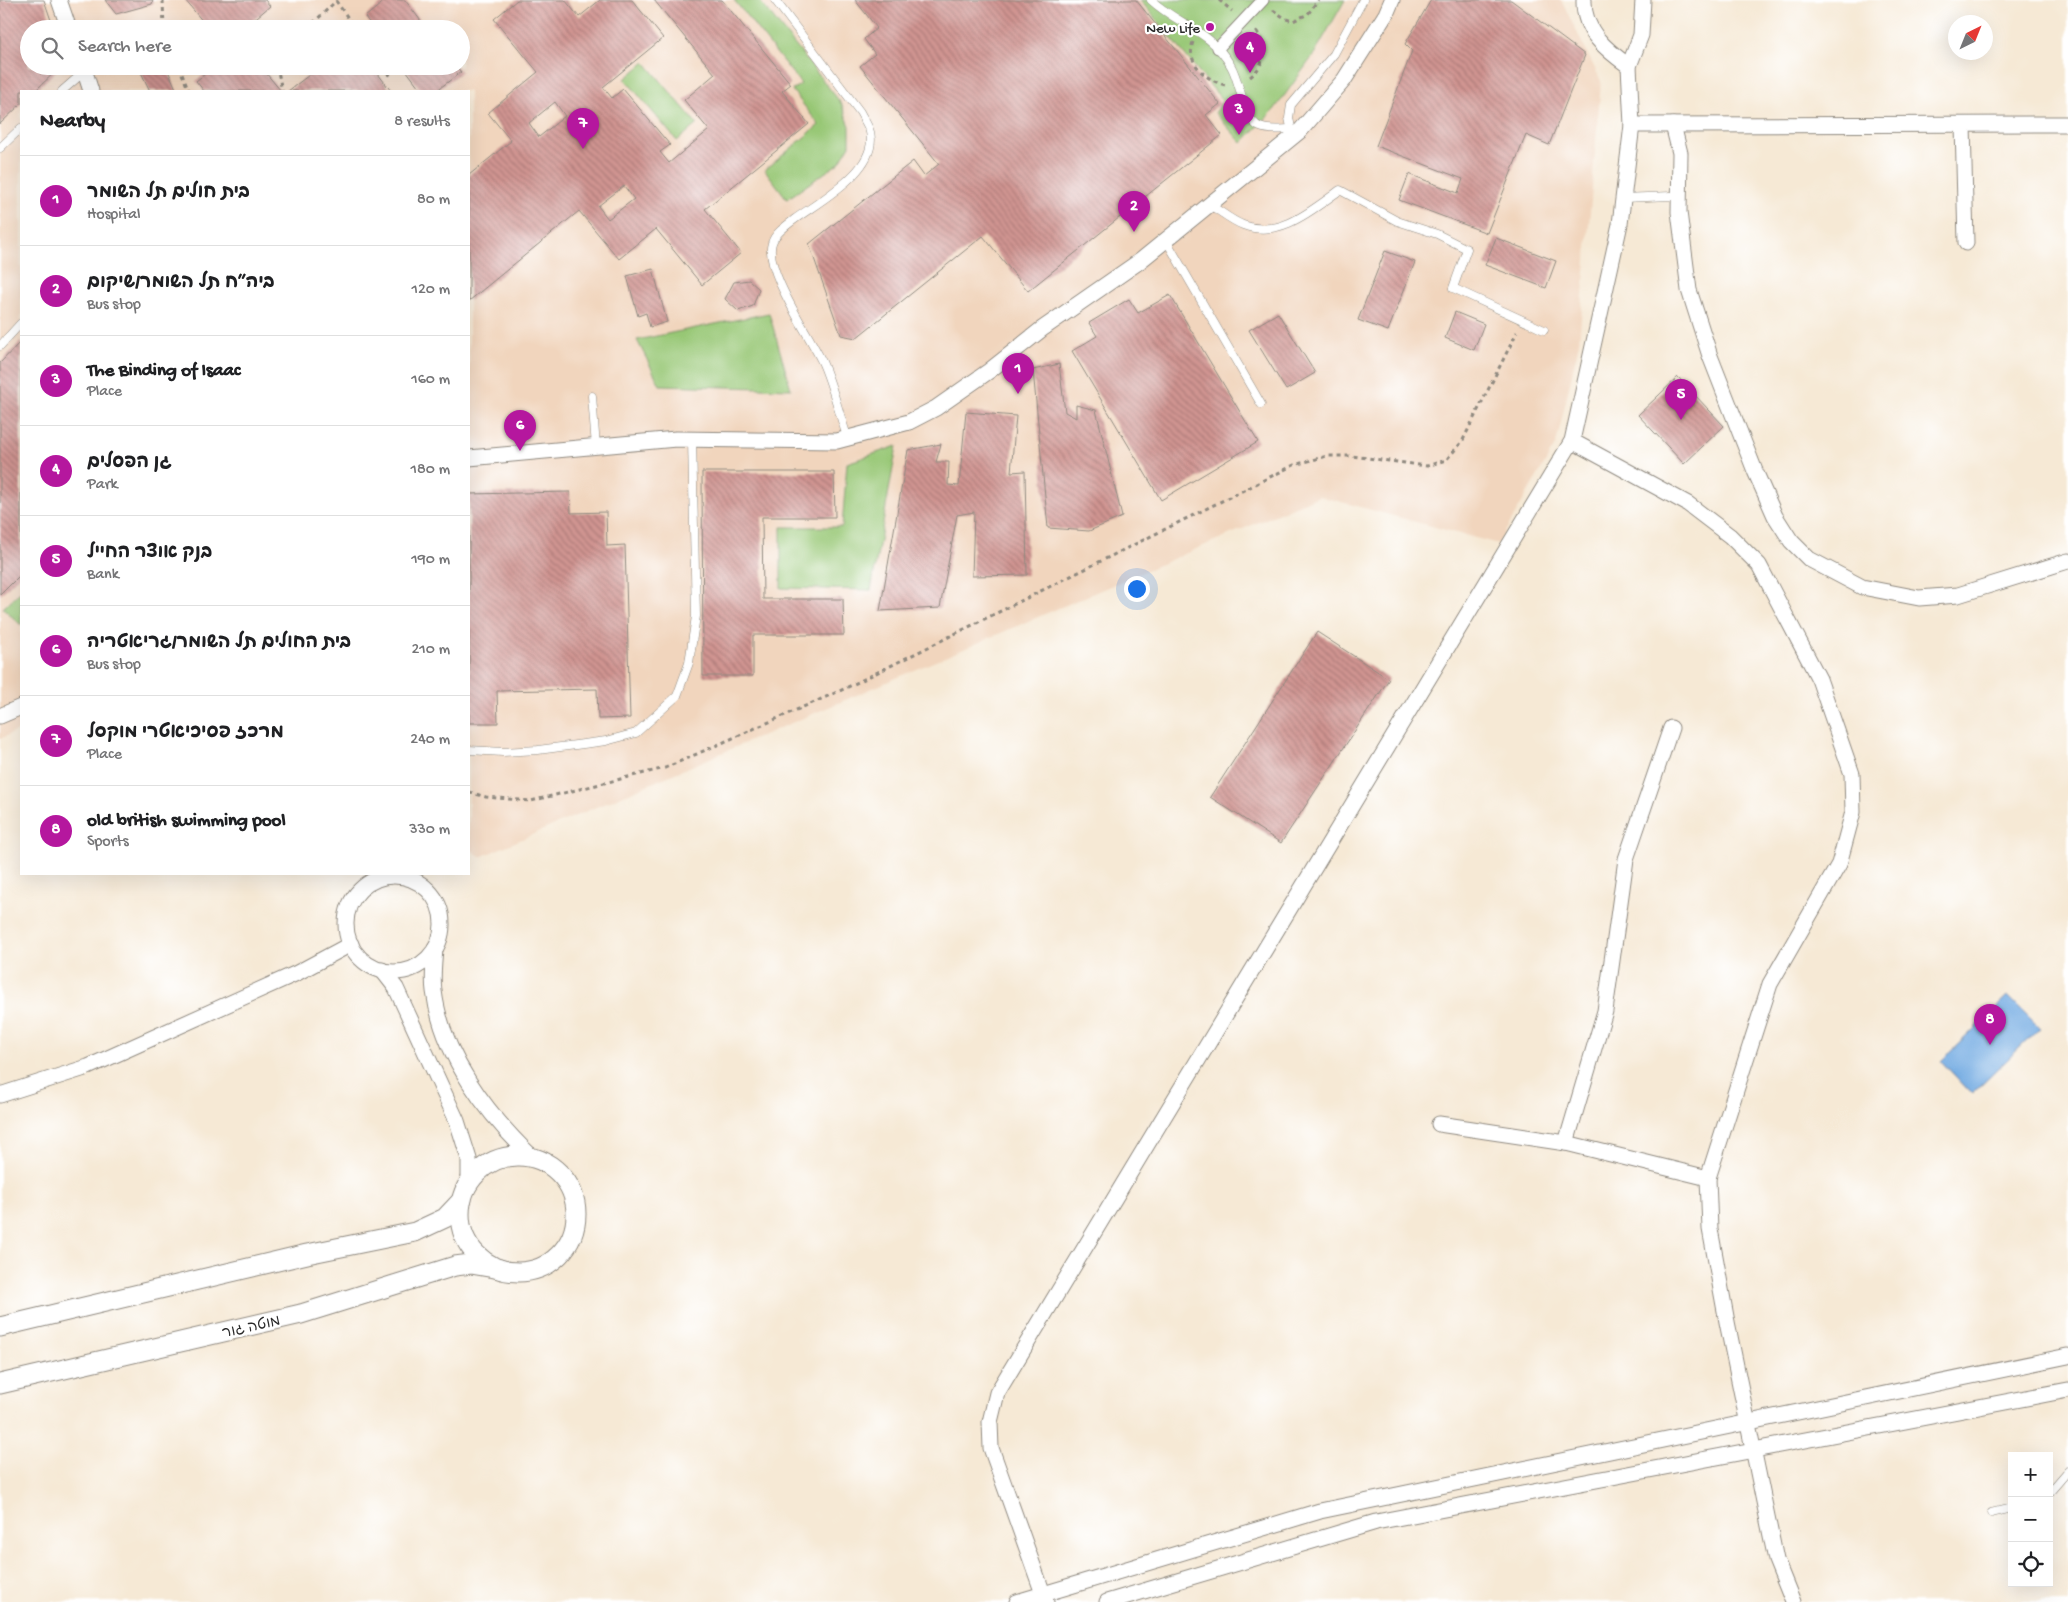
<!DOCTYPE html>
<meta charset="utf-8">
<style>
body{margin:0;font-family:"Gochi Hand","Playpen Sans Hebrew",sans-serif;background:#f2f2f2;color:#202124}
.controls{position:absolute;right:15px;bottom:15px;display:grid;overflow:hidden;border-radius:0px;box-shadow:0 5px 20px #0002}
.controls button{width:45px;height:45px;display:grid;place-items:center;padding:0;border:0;border-bottom:1px solid #e0e0e0;background:#fff;color:#202124;font:25px sans-serif}
.compass{position:absolute;left:1948px;top:15px;width:45px;height:45px;border-radius:50%;background:#fff;box-shadow:0 5px 20px #0002;rotate:43deg}
.you{position:absolute;left:1136px;top:588px;width:18px;height:18px;margin:-12px;border:4px solid #fff;border-radius:50%;background:#1a73e8;box-shadow:0 0 0 8px #1a73e833}
.badge{display:grid;place-items:center;width:32px;height:32px;border-radius:50%;background:#b5179e;color:#fff;font-size:16px;font-weight:700}
.pin{position:absolute;translate:-50% -41px;filter:drop-shadow(0 1px 2px #0008)}
.pin::after{content:'';position:absolute;top:26px;width:18px;height:15px;background:inherit;clip-path:polygon(0 0,100% 0,50% 100%)}
.list{margin:0;padding:0;list-style:none}
h2{display:flex;justify-content:space-between;align-items:center;height:65px;margin:0;padding:0 20px;font-size:21px}
h2 small{font-size:16px;font-weight:400;color:#757577}
.list li{display:grid;grid-template-columns:32px 1fr auto;gap:15px;align-items:center;box-sizing:border-box;height:90px;padding:0 20px;border-top:1px solid #e0e0e0}
.list b{display:block;font-size:19px;white-space:nowrap}
.list p{margin:0;font-size:16px;white-space:nowrap;color:#757577}
.list em{font-size:16px;font-style:normal;color:#757577}
.icon{flex:none;width:28px;height:28px;fill:none;stroke:currentColor;stroke-width:2;stroke-linecap:round;stroke-linejoin:round}
.map{position:relative;flex:none;width:2068px;height:1602px;overflow:hidden}
.search{position:absolute;background:#fff;box-shadow:0 5px 20px #0002;left:20px;top:20px;width:450px;height:55px;display:flex;align-items:center;gap:12px;box-sizing:border-box;padding:0 18px;border-radius:28px;color:#757577;font-size:19px}
.panel{position:absolute;background:#fff;box-shadow:0 5px 20px #0002;left:20px;top:90px;width:450px;height:785px;border-radius:0px}
.map>svg:first-child{display:block}
.built{fill:#f1d5bd;fill-rule:evenodd}
.park{fill:#97c775;stroke:#617950}
.water{fill:#73abe2;stroke:#4f6b86}
.building{fill:url(#building-back-hatch);fill-rule:evenodd}
.lines{fill:none;stroke-linecap:round;stroke-linejoin:round}
.service-casing{stroke:#908a80;stroke-width:9}
.pedestrian-casing{stroke:#908a80;stroke-width:13}
.minor-casing{stroke:#908a80;stroke-width:17}
.tertiary-casing{stroke:#908a80;stroke-width:21}
.path{stroke:#908a80;stroke-width:3;stroke-dasharray:4 4;stroke-linecap:butt}
.service{stroke:#fff;stroke-width:8}
.pedestrian{stroke:#fff;stroke-width:11}
.minor{stroke:#fff;stroke-width:15}
.tertiary{stroke:#fff;stroke-width:19}
.poi-dot{fill:#b5179e;stroke:#fff;stroke-width:2}
.labels{text-anchor:middle;stroke-width:4.5;stroke-linejoin:round;paint-order:stroke}
.poi-label{font-size:15px;fill:#2b2b2b;stroke:#fff;text-anchor:end}
.street-label{font-size:15px;fill:#2b2b2b;stroke:#fff}
</style>
<div class="map">
<svg width="2068" height="1602" viewBox="0 0 2068 1602">
<defs>
<pattern id="building-back-hatch" width="6" height="6" patternUnits="userSpaceOnUse" patternTransform="scale(1.25)"><rect width="6" height="6" fill="#d09491"/><path d="M-1 5l2 2M0 0l6 6M5-1l2 2" fill="none" stroke="#a97977"/></pattern>
</defs>
<rect width="100%" height="100%" fill="#fff"/>
<filter id="ink" filterUnits="userSpaceOnUse"><feTurbulence type="fractalNoise" baseFrequency=".02" numOctaves="2"/><feDisplacementMap in="SourceGraphic" scale="10" xChannelSelector="R" yChannelSelector="G"/><feConvolveMatrix kernelMatrix="1 2 1 2 8 2 1 2 1" color-interpolation-filters="sRGB"/></filter>
<filter id="wash" filterUnits="userSpaceOnUse"><feTurbulence type="fractalNoise" baseFrequency=".0096" numOctaves="4" result="noise"/><feDisplacementMap in="SourceGraphic" scale="20" xChannelSelector="R" yChannelSelector="G"/><feGaussianBlur stdDeviation="1.12" result="paint"/><feColorMatrix in="noise" values="0 0 0 0 0 0 0 0 0 0 0 0 0 0 0 0 0 1.4 0 .05"/><feComposite in="paint" operator="in"/></filter>
<g filter="url(#wash)">
<rect width="100%" height="100%" fill="#f6e9d5"/>
<path class="built" d="M 0,0 L 1561,0 L 1601,81 L 1579,343 L 1556,444 L 1498,544 L 1319,496 L 480,857 L 469,848 L 469,91 L 21,91 L 21,729 L 0,739 ZM 29,29 L 461,29 L 461,66 L 29,66 Z"/>
<g class="park">
<polygon points="734,0 759,0 841,103 850,126 850,145 839,163 787,199 765,170 819,125 792,90 801,84"/>
<polygon points="1140,0 1345,0 1313,56 1274,110 1242,143 1215,113 1223,101"/>
<polygon points="645,62 697,124 677,141 625,79"/>
<polygon points="769,313 791,389 660,385 637,340"/>
<polygon points="897,446 871,590 781,588 781,527 842,527 847,463"/>
<polygon points="21,591 21,625 3,608"/>
</g>
<polygon class="water" points="2008,996 2040,1028 1972,1094 1941,1061"/>
<g id="blocks">
<g class="building">
<polygon points="0,0 44,0 54,29 29,29 29,66 61,66 35,91 21,91 21,104 0,124"/>
<polygon points="105,0 153,0 152,4 116,14"/>
<polygon points="185,0 265,0 270,6 243,29 209,29"/>
<polygon points="386,0 405,0 427,29 374,29 365,17"/>
<path d="M 517,0 L 565,0 L 579,17 L 600,0 L 632,0 L 663,38 L 603,87 L 612,98 L 623,89 L 670,145 L 660,152 L 669,163 L 709,130 L 684,100 L 715,74 L 654,0 L 722,0 L 791,84 L 782,91 L 809,124 L 705,209 L 741,253 L 702,285 L 656,229 L 619,259 L 579,211 L 469,301 L 469,175 L 511,141 L 488,113 L 538,72 L 494,19 ZM 555,102 L 565,116 L 539,137 L 529,123 ZM 624,186 L 634,199 L 608,219 L 598,206 Z"/>
<polygon points="855,0 1136,0 1220,104 1206,115 1222,135 1028,291 983,236 856,338 841,335 809,244 913,161 924,176 939,164 860,66 875,54 864,39 877,28"/>
<polygon points="1431,0 1511,0 1585,55 1549,145 1526,135 1487,233 1399,200 1409,174 1458,193 1463,179 1376,146 1412,51 1405,44"/>
<polygon points="138,66 166,66 177,91 150,91"/>
<polygon points="215,66 260,66 281,91 204,91 196,81"/>
<polygon points="321,66 372,66 391,91 288,91"/>
<polygon points="403,66 456,66 461,72 436,91 422,91"/>
<polygon points="1496,238 1556,261 1546,288 1485,265"/>
<polygon points="1385,251 1415,262 1388,331 1358,320"/>
<polygon points="653,269 667,322 650,327 646,313 638,316 627,276"/>
<polygon points="749,280 759,289 753,306 738,311 725,299 734,282"/>
<polygon points="1170,295 1258,442 1161,500 1072,351 1097,336 1089,323 1129,299 1138,313"/>
<polygon points="1455,312 1484,324 1474,350 1445,338"/>
<polygon points="1278,313 1315,373 1286,390 1249,330"/>
<polygon points="21,341 21,574 0,595 0,363"/>
<polygon points="1059,364 1065,412 1076,418 1076,405 1096,410 1122,517 1089,531 1048,528 1033,370"/>
<polygon points="1678,377 1724,426 1684,464 1638,415"/>
<polygon points="966,412 1016,416 1011,472 1025,471 1027,575 972,576 974,512 957,515 940,608 880,611 908,450 941,444 936,462 949,462 948,485 959,486"/>
<polygon points="702,472 834,472 835,517 762,517 763,599 843,599 844,635 753,635 753,676 703,676"/>
<polygon points="570,492 571,513 606,512 607,546 625,545 630,718 598,719 597,689 497,691 498,723 469,723 469,494"/>
<polygon points="1317,632 1389,679 1281,843 1210,797"/>
</g>
</g>
</g>
<g filter="url(#ink)">
<use href="#blocks" fill-opacity="0" stroke="#908a80" stroke-width="1"/>
<g class="lines">
<defs>
<g id="service">
<path d="M 775,0 L 860,112 C 863,118 868,125 870,132 C 879,169 821,200 795,219 C 787,225 775,233 772,243 C 763,269 811,337 823,364 C 833,387 839,414 848,439"/>
<path d="M 1151,0 C 1179,26 1210,29 1231,66 C 1240,81 1244,121 1260,127 C 1268,131 1283,129 1291,129"/>
<polyline points="62,91 85,71"/>
<polyline points="1292,132 1289,118 1291,105 1334,54 1363,0"/>
<polyline points="0,148 21,128"/>
<polyline points="1623,198 1671,196"/>
<path d="M 1210,205 C 1220,211 1232,221 1243,225 C 1280,239 1312,210 1340,190 L 1397,221 L 1437,234 L 1467,249 L 1453,288 L 1544,330"/>
<polyline points="1166,240 1261,404"/>
<polyline points="0,346 21,323"/>
<polyline points="592,396 596,447"/>
<polyline points="469,750 503,752 538,750 606,741 636,733 677,696 689,663 696,616 692,440"/>
<polyline points="2049,1493 2068,1471"/>
<polyline points="1991,1513 2012,1508"/>
</g>
<polyline id="pedestrian" points="1218,48 1263,0"/>
<g id="minor">
<polyline points="59,0 69,29"/>
<path d="M 1584,0 C 1583,31 1606,50 1629,66"/>
<polyline points="83,66 91,91"/>
<polyline points="1632,125 2068,124"/>
<polyline points="1673,125 1680,153 1679,212 1689,290 1710,356 1755,471 1775,516 1791,541 1809,559 1862,587 1919,598 1958,595 2068,561"/>
<polyline points="1963,125 1966,243"/>
<polyline points="1572,441 1688,504 1730,536 1759,565 1819,679 1852,774 1853,812 1839,864 1770,984 1708,1178 1710,1229 1727,1322 1776,1560 1793,1602"/>
<polyline points="469,458 676,439 837,441 909,422 936,408 989,371 1042,329 1140,261 1300,131 1344,80 1386,14 1392,0"/>
<polyline points="0,716 21,707"/>
<circle cx="394" cy="924" r="48"/>
<path d="M 435,949 C 434,963 432,978 434,991 C 442,1055 487,1114 532,1157"/>
<polyline points="382,970 396,988 457,1121 469,1159 469,1184"/>
<polyline points="0,1095 88,1067 297,973 351,944"/>
<polyline points="1439,1124 1566,1143 1708,1178"/>
<polyline points="1566,1143 1605,1011 1626,859 1671,728"/>
<polyline points="1017,1602 1320,1511 2068,1356"/>
<polyline points="1046,1602 991,1448 990,1422 997,1393 1572,441 1620,224 1632,125 1629,66 1641,35 1643,0"/>
<polyline points="1107,1602 1376,1522 2068,1390"/>
</g>
<g id="tertiary">
<circle cx="518" cy="1214" r="58"/>
<polyline points="0,1327 307,1254 415,1232 445,1218 462,1200"/>
<polyline points="0,1384 301,1314 455,1266 471,1264 500,1269"/>
</g>
</defs>
<use href="#service" class="service-casing"/>
<use href="#pedestrian" class="pedestrian-casing"/>
<use href="#minor" class="minor-casing"/>
<use href="#tertiary" class="tertiary-casing"/>
<g class="path">
<polyline points="163,0 164,29"/>
<polyline points="1219,0 1232,11"/>
<polyline points="1273,10 1286,19 1293,21 1308,14 1318,0"/>
<polyline points="307,29 336,1 356,29"/>
<path d="M 1193,42 C 1185,63 1208,81 1225,85"/>
<polyline points="179,66 189,91"/>
<polyline points="277,66 282,91"/>
<polyline points="383,66 392,78"/>
<path d="M 1250,77 C 1267,64 1267,45 1255,29"/>
<polyline points="469,792 486,797 531,801 665,768 844,689 1294,465 1327,456 1352,456 1427,466 1446,460 1462,442 1517,332"/>
</g>
<use href="#service" class="service"/>
<use href="#pedestrian" class="pedestrian"/>
<use href="#minor" class="minor"/>
<use href="#tertiary" class="tertiary"/>
</g>
</g>
<circle class="poi-dot" cx="1210" cy="27" r="5"/>
<g class="labels">
<g class="poi-label">
<text x="1200" y="32">New Life</text>
</g>
<g class="street-label">
<text transform="translate(251 1326) rotate(-13)" y="5">מוטה גור</text>
</g>
</g>
</svg>
<div class="controls">
<button>+</button>
<button>−</button>
<button><svg class="icon" aria-label="locate" viewBox="0 0 24 24"><circle cx="12" cy="12" r="6"/><path d="M12 2v4M12 18v4M2 12h4M18 12h4"/></svg></button>
</div>
<svg class="compass" viewBox="-18 -18 36 36"><path d="M0-13l5 13h-10z" fill="#e53935"/><path d="M0 13l5-13h-10z" fill="#757577"/></svg>
<div class="you"></div>
<div class="pin badge" style="left:1018px;top:394px">1</div>
<div class="pin badge" style="left:1134px;top:232px">2</div>
<div class="pin badge" style="left:1239px;top:135px">3</div>
<div class="pin badge" style="left:1250px;top:73px">4</div>
<div class="pin badge" style="left:1681px;top:420px">5</div>
<div class="pin badge" style="left:520px;top:451px">6</div>
<div class="pin badge" style="left:583px;top:149px">7</div>
<div class="pin badge" style="left:1990px;top:1045px">8</div>
<div class="search"><svg class="icon" aria-label="search" viewBox="0 0 24 24"><circle cx="10" cy="10" r="6"/><path d="M15 15l6 6"/></svg>Search here</div>
<section class="panel">
<h2>Nearby<small>8 results</small></h2>
<ul class="list">
<li><span class="badge">1</span><div><b>בית חולים תל השומר</b><p>Hospital</p></div><em>80 m</em></li>
<li><span class="badge">2</span><div><b>ביה״ח תל השומר/שיקום</b><p>Bus stop</p></div><em>120 m</em></li>
<li><span class="badge">3</span><div><b>The Binding of Isaac</b><p>Place</p></div><em>160 m</em></li>
<li><span class="badge">4</span><div><b>גן הפסלים</b><p>Park</p></div><em>180 m</em></li>
<li><span class="badge">5</span><div><b>בנק אוצר החייל</b><p>Bank</p></div><em>190 m</em></li>
<li><span class="badge">6</span><div><b>בית החולים תל השומר/גריאטריה</b><p>Bus stop</p></div><em>210 m</em></li>
<li><span class="badge">7</span><div><b>מרכז פסיכיאטרי מוקסל</b><p>Place</p></div><em>240 m</em></li>
<li><span class="badge">8</span><div><b>old british swimming pool</b><p>Sports</p></div><em>330 m</em></li>
</ul>
</section>
</div>
